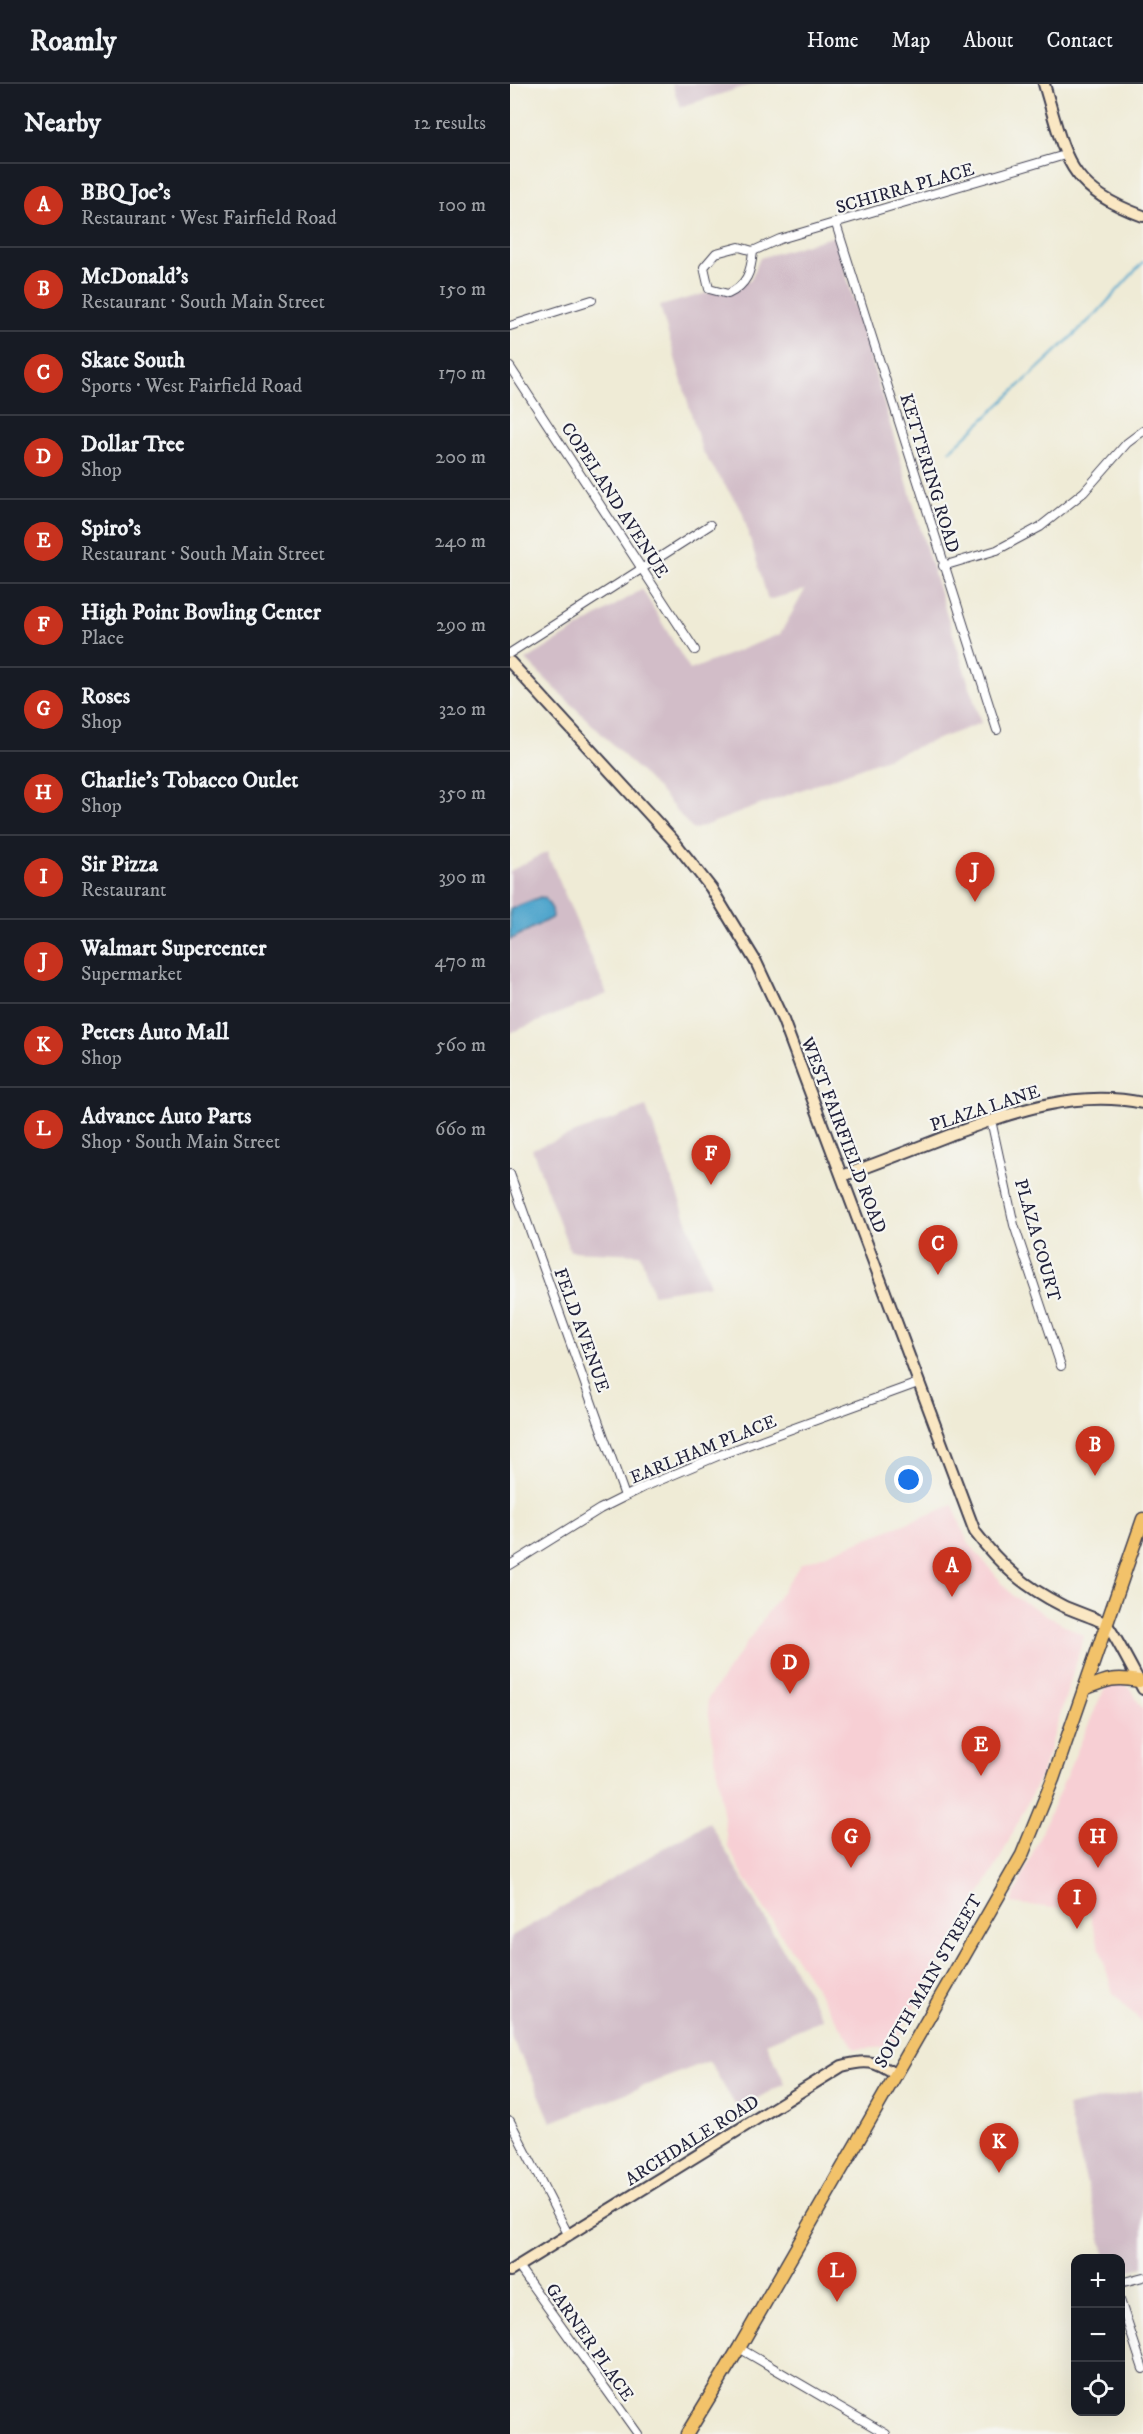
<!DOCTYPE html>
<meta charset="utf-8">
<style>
body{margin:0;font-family:"IM FELL DW Pica",serif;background:#20242c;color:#f1f3f6}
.controls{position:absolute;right:18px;bottom:18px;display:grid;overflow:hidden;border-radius:12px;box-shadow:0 6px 24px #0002}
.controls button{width:54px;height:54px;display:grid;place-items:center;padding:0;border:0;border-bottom:2px solid #363941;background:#171b24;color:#f1f3f6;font:30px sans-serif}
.you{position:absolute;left:399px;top:1396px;width:21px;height:21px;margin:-15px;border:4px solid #fff;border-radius:50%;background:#1a73e8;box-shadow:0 0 0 9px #1a73e833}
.badge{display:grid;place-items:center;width:39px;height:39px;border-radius:50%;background:#c8321e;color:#fff;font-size:20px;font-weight:700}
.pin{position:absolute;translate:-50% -50px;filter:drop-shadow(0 2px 3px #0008)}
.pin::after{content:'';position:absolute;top:32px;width:21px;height:18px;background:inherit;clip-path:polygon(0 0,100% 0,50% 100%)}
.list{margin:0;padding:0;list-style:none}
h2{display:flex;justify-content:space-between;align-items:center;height:78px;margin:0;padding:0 24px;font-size:26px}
h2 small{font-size:20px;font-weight:400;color:#9ea1a6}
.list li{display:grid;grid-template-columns:39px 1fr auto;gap:18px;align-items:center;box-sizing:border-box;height:84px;padding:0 24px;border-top:2px solid #363941}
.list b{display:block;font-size:22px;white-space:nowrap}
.list p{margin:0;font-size:20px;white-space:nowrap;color:#9ea1a6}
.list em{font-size:20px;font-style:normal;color:#9ea1a6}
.icon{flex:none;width:33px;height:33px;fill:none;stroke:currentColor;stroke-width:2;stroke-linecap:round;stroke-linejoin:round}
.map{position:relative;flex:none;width:633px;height:2350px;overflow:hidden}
header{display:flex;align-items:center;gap:36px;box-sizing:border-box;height:84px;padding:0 30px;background:#171b24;border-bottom:2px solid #363941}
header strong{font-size:28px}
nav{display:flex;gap:33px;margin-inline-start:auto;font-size:21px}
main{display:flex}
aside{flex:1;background:#171b24}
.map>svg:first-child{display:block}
.built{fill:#f7cfd4}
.industrial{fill:#d2bdc8}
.water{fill:#50a5cc;stroke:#396484;stroke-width:1.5}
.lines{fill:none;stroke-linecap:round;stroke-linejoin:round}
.stream{stroke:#50a5cc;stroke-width:2}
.street-casing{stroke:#414052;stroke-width:10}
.secondary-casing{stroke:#414052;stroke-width:14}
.primary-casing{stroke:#414052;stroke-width:15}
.street{stroke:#fff;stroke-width:8}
.secondary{stroke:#fae7c3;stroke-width:10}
.primary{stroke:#f2c26a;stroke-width:12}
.labels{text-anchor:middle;stroke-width:4.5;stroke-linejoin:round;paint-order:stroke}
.street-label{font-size:18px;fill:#22223b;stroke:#f6f6f2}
</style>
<header>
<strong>Roamly</strong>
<nav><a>Home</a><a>Map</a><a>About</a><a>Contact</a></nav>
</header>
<main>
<aside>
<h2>Nearby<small>12 results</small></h2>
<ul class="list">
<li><span class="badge">A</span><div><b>BBQ Joe's</b><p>Restaurant · West Fairfield Road</p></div><em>100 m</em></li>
<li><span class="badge">B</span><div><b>McDonald's</b><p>Restaurant · South Main Street</p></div><em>150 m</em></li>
<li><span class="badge">C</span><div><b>Skate South</b><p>Sports · West Fairfield Road</p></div><em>170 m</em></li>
<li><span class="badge">D</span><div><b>Dollar Tree</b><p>Shop</p></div><em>200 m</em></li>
<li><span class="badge">E</span><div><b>Spiro's</b><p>Restaurant · South Main Street</p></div><em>240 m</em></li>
<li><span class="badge">F</span><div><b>High Point Bowling Center</b><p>Place</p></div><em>290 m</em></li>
<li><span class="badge">G</span><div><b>Roses</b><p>Shop</p></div><em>320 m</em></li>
<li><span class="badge">H</span><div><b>Charlie's Tobacco Outlet</b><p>Shop</p></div><em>350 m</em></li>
<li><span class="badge">I</span><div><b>Sir Pizza</b><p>Restaurant</p></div><em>390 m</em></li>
<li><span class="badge">J</span><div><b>Walmart Supercenter</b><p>Supermarket</p></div><em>470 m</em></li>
<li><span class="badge">K</span><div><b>Peters Auto Mall</b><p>Shop</p></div><em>560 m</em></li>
<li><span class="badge">L</span><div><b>Advance Auto Parts</b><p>Shop · South Main Street</p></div><em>660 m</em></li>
</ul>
</aside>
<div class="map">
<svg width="633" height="2350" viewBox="0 0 633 2350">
<rect width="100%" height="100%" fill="#f6f6f2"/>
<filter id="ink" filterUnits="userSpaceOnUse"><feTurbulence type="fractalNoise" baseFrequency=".0167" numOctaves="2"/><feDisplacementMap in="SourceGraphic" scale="12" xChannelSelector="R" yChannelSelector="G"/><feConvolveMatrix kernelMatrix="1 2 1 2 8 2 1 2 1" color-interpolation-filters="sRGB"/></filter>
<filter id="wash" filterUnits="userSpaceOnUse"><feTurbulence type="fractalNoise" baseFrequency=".008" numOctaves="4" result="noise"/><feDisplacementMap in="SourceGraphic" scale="24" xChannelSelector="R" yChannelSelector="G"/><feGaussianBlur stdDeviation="1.35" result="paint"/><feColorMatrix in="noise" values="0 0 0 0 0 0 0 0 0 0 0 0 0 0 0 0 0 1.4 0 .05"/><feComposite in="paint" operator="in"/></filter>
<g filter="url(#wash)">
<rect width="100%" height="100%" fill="#efebd6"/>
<g class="built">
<polygon points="443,1421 457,1457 503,1512 574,1552 533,1687 488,1779 382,1963 345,1965 236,1796 218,1763 197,1616 291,1480"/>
<polygon points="606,1597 615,1600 622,1607 633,1626 633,1940 603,1909 579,1828 501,1819 590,1614 597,1602"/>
</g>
<g class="industrial">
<polygon points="162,0 243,0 170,23"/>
<polygon points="325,152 418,470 471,639 183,746 148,705 16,576 132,505 180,586 270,550 295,506 258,516 232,427 192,367 150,222 240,197 250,174"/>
<polygon points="37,768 97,910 0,949 0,787"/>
<polygon points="136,1023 200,1201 143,1210 130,1170 60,1167 22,1065"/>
<polygon points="199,1738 313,1935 256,1959 275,1999 228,2026 199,1977 41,2038 20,1989 0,1952 0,1853"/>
<polygon points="633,2006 633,2183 611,2188 610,2174 596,2174 557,2023"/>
</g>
<polygon class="water" points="30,813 35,814 42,825 43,833 0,856 0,825"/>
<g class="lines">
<polyline class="stream" points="440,367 587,229 633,178"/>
</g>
</g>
<g filter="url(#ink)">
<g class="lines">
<defs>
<g id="street">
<polyline points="326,140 487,646"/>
<path d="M 229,163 L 243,167 C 241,188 237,201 218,210 L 199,205 L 194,183 L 206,169 Z"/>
<polyline points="243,167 270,155 555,71"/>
<polyline points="0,242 82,216"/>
<polyline points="0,283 185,566"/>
<polyline points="433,482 487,466 530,443 574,408 617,359 633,347"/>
<polyline points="0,569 200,441"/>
<polyline points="481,1036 504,1141 551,1282"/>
<polyline points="0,1090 115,1412"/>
<polyline points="0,1481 90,1425 134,1403 210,1371 408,1299"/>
<polyline points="0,2037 59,2152"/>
<polyline points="8,2182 128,2350"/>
<polyline points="610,2199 633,2193"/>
<polyline points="610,2216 633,2285"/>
<polyline points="229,2264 376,2350"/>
</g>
<g id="secondary">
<path d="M 534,0 C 556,73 555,103 633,132"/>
<path d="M 0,578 L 163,756 L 201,804 L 246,878 L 273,936 L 465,1448 C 491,1482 515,1503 553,1522 C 563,1527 589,1535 596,1540 C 602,1545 627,1594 633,1605"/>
<path d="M 332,1092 C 368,1079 404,1065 440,1051 C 503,1028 565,1005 633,1019"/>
<path d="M 0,2187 L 332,1982 C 357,1975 365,1977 386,1991"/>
</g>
<g id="primary">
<path d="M 574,1605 C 596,1596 604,1592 629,1597"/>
<polyline points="177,2350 229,2264 512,1771 543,1695 633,1435"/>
</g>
</defs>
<use href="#street" class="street-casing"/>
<use href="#secondary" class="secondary-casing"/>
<use href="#primary" class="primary-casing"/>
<use href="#street" class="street"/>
<use href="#secondary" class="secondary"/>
<use href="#primary" class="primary"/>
</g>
</g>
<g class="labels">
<g class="street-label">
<text transform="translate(395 104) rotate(-16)" y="6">SCHIRRA PLACE</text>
<text transform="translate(420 389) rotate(73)" y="6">KETTERING ROAD</text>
<text transform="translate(105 416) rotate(57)" y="6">COPELAND AVENUE</text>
<text transform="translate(475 1024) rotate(-18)" y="6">PLAZA LANE</text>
<text transform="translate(334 1051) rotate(69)" y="6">WEST FAIRFIELD ROAD</text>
<text transform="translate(528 1156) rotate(74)" y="6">PLAZA COURT</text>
<text transform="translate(72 1246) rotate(70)" y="6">FELD AVENUE</text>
<text transform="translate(193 1365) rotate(-22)" y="6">EARLHAM PLACE</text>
<text transform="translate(418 1897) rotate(-60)" y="6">SOUTH MAIN STREET</text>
<text transform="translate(182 2056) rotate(-32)" y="6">ARCHDALE ROAD</text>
<text transform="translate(80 2258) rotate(55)" y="6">GARNER PLACE</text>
</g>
</g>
</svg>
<div class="controls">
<button>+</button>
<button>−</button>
<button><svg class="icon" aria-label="locate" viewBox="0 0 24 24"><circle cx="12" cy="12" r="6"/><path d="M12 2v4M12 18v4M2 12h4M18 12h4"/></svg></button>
</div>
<div class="you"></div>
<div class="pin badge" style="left:442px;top:1513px">A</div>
<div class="pin badge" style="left:585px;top:1392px">B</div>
<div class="pin badge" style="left:428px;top:1191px">C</div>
<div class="pin badge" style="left:280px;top:1610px">D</div>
<div class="pin badge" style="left:471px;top:1692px">E</div>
<div class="pin badge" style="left:201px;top:1101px">F</div>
<div class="pin badge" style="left:341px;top:1784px">G</div>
<div class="pin badge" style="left:588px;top:1784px">H</div>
<div class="pin badge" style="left:567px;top:1845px">I</div>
<div class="pin badge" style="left:465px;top:818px">J</div>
<div class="pin badge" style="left:489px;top:2089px">K</div>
<div class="pin badge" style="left:327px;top:2218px">L</div>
</div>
</main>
